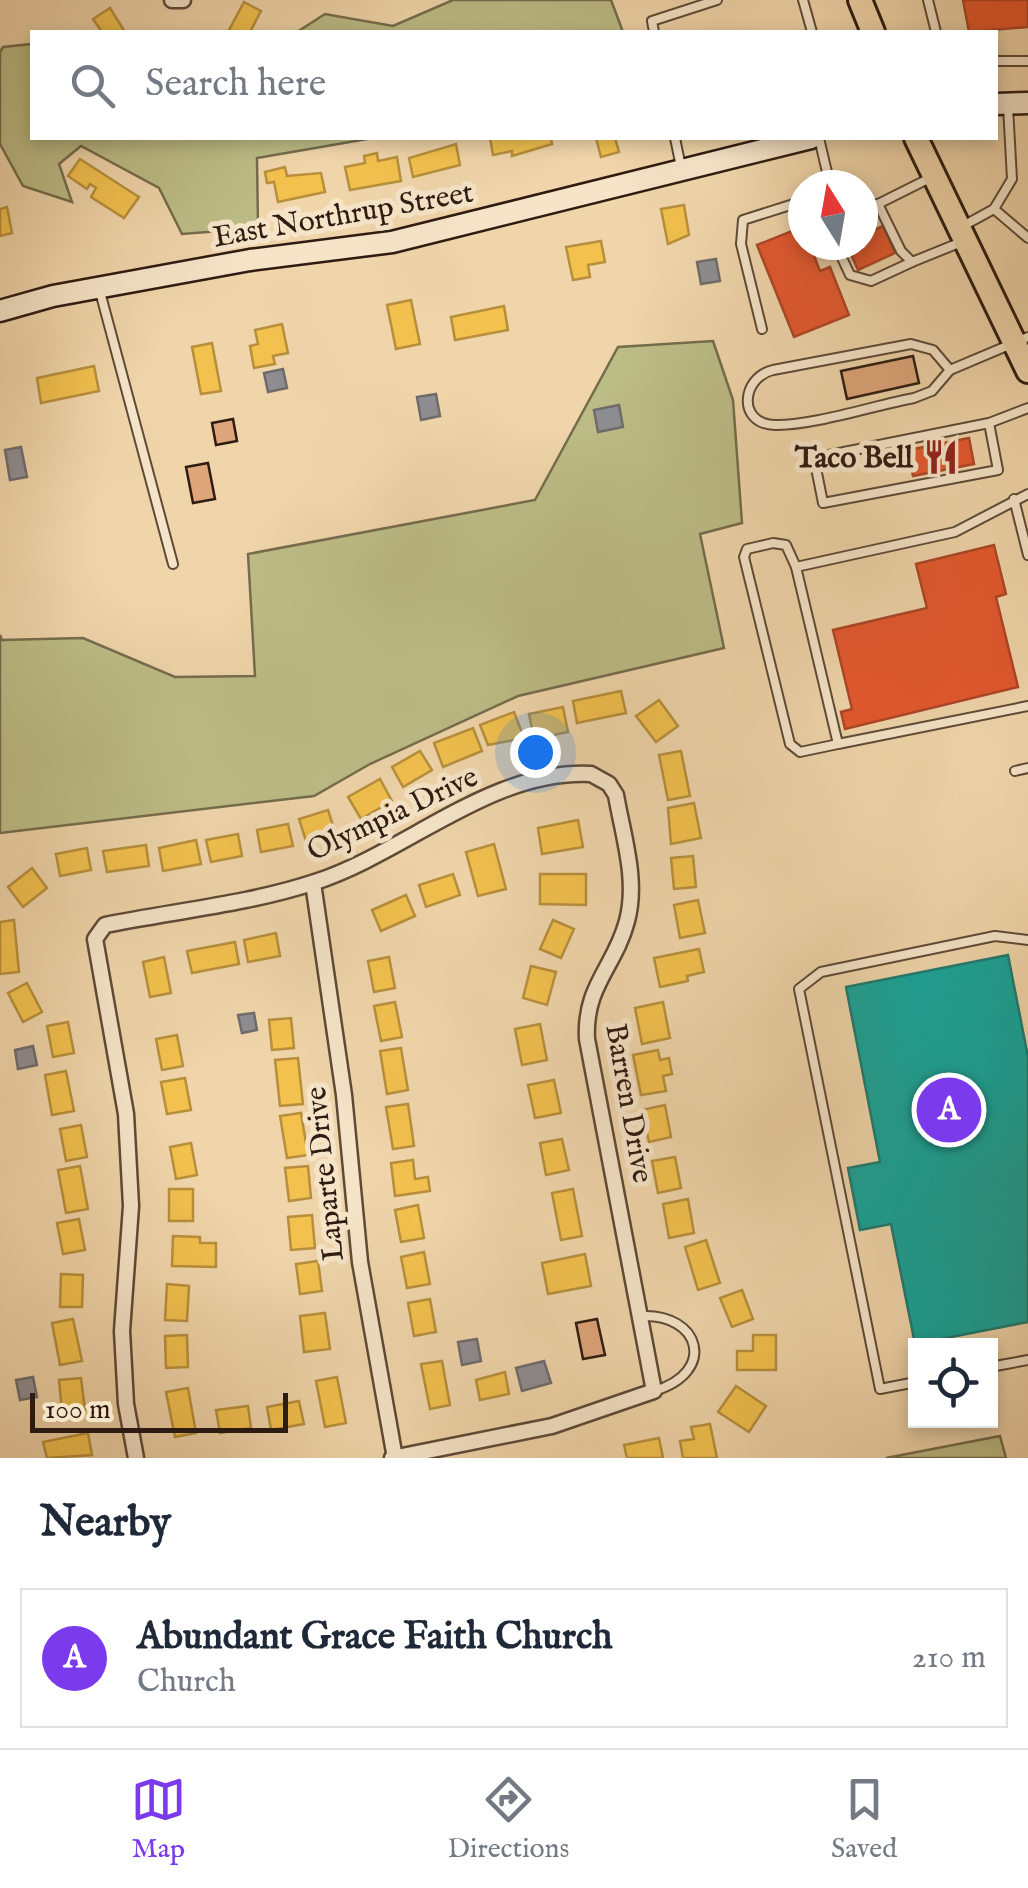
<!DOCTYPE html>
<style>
body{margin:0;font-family:"IM FELL English",serif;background:#f6f6f7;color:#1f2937}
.controls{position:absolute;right:30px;bottom:30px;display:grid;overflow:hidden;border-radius:0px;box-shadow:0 5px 15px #0003}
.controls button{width:90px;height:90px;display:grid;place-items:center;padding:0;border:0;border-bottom:2px solid #e0e1e3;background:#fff;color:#1f2937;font:50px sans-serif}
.compass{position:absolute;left:788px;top:170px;width:90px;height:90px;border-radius:50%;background:#fff;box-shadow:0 5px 15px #0003;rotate:349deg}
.scale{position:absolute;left:30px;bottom:25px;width:258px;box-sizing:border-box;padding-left:10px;border:5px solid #2e1b11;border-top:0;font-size:28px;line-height:35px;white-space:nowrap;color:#2e1b11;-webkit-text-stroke:8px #f5e4c8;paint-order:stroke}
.you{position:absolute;left:535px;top:752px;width:35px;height:35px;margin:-25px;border:8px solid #fff;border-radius:50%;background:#1a73e8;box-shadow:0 0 0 15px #1a73e833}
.badge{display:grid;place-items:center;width:65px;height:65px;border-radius:50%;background:#7c3aed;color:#fff;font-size:32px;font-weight:700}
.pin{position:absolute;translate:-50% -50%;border:5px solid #fff;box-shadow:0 2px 10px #0006}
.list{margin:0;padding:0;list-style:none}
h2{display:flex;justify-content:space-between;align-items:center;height:130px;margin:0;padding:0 40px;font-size:42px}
h2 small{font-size:32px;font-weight:400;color:#747a83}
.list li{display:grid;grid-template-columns:65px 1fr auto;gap:30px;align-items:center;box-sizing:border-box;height:140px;margin:0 20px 20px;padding:0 20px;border:2px solid #e0e1e3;border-radius:0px}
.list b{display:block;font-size:38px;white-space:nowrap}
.list p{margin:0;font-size:32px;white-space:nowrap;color:#747a83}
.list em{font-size:32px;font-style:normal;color:#747a83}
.icon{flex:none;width:55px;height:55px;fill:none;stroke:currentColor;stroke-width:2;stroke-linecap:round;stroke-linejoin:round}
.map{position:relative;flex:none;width:1028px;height:1458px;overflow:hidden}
.search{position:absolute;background:#fff;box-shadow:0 5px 15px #0003;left:30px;right:30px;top:30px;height:110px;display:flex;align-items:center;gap:25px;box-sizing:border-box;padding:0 35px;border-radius:0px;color:#747a83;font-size:38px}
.sheet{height:290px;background:#fff}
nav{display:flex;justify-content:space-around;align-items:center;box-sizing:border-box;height:140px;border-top:2px solid #e0e1e3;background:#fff;font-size:28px;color:#747a83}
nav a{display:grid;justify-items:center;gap:5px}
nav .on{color:#7c3aed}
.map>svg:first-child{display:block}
.green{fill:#bcbc86;stroke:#756c4c;stroke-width:2.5}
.homes{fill:#f2c14e;stroke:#b78f3c;stroke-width:2.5}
.shops{fill:#e4572e;stroke:#ad4525;stroke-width:2.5}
.public{fill:#17a398;stroke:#1e7a70;stroke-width:2.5}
.industry{fill:#8d8d92;stroke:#706b6b;stroke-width:2.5}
.building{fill:#dda579;stroke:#2e1b11;stroke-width:2.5}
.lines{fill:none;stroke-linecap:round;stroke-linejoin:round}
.lane-casing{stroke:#5e4a37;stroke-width:12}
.street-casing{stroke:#5e4a37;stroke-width:19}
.secondary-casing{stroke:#2e1b11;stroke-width:25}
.primary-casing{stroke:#2e1b11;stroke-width:28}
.lane{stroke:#f5e4c8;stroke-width:8}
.street{stroke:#f5e4c8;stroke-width:14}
.secondary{stroke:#f5e4c8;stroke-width:20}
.primary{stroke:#f0d5aa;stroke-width:22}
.labels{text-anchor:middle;stroke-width:10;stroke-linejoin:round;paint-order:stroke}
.street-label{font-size:30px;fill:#2e1b11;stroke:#f5e4c8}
.poi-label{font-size:30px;font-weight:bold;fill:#2e1b11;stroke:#f5e4c8;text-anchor:end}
</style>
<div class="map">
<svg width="1028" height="1458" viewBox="0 0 1028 1458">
<rect width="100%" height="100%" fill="#f0d5aa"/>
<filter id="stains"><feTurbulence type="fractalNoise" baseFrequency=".002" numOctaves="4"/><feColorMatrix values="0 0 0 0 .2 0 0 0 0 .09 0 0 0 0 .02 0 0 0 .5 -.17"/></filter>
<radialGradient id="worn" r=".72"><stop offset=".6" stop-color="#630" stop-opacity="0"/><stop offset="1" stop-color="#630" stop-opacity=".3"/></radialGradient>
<g class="green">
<polygon points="453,0 611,0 623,32 297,32 325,14 393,26"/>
<polygon points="32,44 32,138 373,138 257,158 258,228 182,234 159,188 81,146 59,164 72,202 23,186 0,144 0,52 3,47"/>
<polygon points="713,341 733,400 742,523 700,534 724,648 518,696 370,764 314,796 0,833 0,635 2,640 83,638 175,677 255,676 248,554 535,500 618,347"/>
<polygon points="1000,1436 1006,1458 886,1458"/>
</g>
<g class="homes">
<polygon points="244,2 261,11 250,32 234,32 229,30"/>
<polygon points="110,8 125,32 102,32 93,19"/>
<polygon points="490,138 551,138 552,144 512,156 512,151 493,155"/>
<polygon points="596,138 615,138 619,152 601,157"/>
<polygon points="456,144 460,165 413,177 409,158"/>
<polygon points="377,153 378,161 397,157 401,181 350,190 345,167 365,163 364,156"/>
<polygon points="80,159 139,197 124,218 91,197 96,188 90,184 87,189 68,176"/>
<polygon points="285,167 287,176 321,173 325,192 278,202 274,182 267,183 265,172"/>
<polygon points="684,205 689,235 668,244 661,209"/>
<polygon points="7,207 12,233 0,236 0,209"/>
<polygon points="601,241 605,262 588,265 590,277 573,280 566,247"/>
<polygon points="411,300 420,344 396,349 387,305"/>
<polygon points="504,306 508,330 455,340 451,317"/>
<polygon points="282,324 288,353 273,356 275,364 254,368 250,346 258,344 255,330"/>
<polygon points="212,343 221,391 201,394 192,347"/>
<polygon points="94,366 99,391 41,403 37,378"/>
<polygon points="621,691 626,713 577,723 573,701"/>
<polygon points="659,700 678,726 656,742 636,716"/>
<polygon points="563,707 568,732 534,739 529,714"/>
<polygon points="514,712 524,738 488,745 480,725"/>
<polygon points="473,728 482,751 443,767 434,743"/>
<polygon points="420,751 432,770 403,787 392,767"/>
<polygon points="681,751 690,796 668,800 659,755"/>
<polygon points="380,779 392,801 361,819 348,797"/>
<polygon points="694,803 701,838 671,844 668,808"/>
<polygon points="328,810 335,832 306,841 299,819"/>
<polygon points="578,820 583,847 542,854 538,828"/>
<polygon points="288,824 293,846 261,852 257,830"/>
<polygon points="238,834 242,856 211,862 206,840"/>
<polygon points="196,840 201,864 163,871 159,848"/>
<polygon points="494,844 506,889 478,896 466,852"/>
<polygon points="146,845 149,866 107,872 103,851"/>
<polygon points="87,848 91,870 60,876 56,854"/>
<polygon points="693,856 696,887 674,889 671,858"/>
<polygon points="32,868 47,888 23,907 8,887"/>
<polygon points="453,874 460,895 426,907 419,885"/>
<polygon points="540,874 586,874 586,905 540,904"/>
<polygon points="406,895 415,916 381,931 372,910"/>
<polygon points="698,900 705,933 680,938 674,905"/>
<polygon points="14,920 19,972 0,974 0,922"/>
<polygon points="553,920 574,929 561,958 540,949"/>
<polygon points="276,933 280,956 248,962 244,940"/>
<polygon points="235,942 239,964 192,973 187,951"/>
<polygon points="699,949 704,972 687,976 688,981 660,987 654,958"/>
<polygon points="164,957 171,993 150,997 143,962"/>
<polygon points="389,957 395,988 374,992 368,961"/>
<polygon points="531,966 556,972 547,1005 523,998"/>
<polygon points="27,983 42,1012 23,1022 8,993"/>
<polygon points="395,1002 402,1037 381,1041 374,1006"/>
<polygon points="663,1002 670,1038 642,1044 635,1008"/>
<polygon points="291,1018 294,1048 272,1050 269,1020"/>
<polygon points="68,1022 74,1053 53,1057 47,1026"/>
<polygon points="540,1024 547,1060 522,1065 515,1029"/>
<polygon points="177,1035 183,1066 162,1070 156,1039"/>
<polygon points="401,1048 408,1090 387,1094 380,1051"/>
<polygon points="658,1050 660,1060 669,1058 672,1074 663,1076 666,1091 641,1095 633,1055"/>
<polygon points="298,1058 303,1104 280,1106 275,1060"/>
<polygon points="66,1071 74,1111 52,1115 45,1075"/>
<polygon points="185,1078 191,1110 167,1114 161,1082"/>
<polygon points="554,1080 561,1113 535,1118 528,1085"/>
<polygon points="408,1104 414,1146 393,1149 386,1107"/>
<polygon points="665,1105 671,1137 649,1142 642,1110"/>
<polygon points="301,1113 308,1155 287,1158 280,1116"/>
<polygon points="81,1125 87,1157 66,1161 60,1129"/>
<polygon points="562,1139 569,1170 546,1175 540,1143"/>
<polygon points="191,1143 197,1175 176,1179 170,1147"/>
<polygon points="675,1157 681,1188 658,1193 652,1161"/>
<polygon points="413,1160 415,1179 428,1177 430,1191 395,1196 391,1163"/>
<polygon points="80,1166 88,1209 66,1213 58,1170"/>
<polygon points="308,1166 311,1198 289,1201 285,1168"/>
<rect x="169" y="1189" width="24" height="32"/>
<polygon points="573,1189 582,1236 561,1240 552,1193"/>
<polygon points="688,1199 694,1233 669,1238 663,1204"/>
<polygon points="418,1205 424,1238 401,1242 395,1210"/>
<polygon points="312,1215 315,1248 291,1250 288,1217"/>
<polygon points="79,1219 85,1250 63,1254 57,1223"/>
<polygon points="173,1236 200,1237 200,1243 216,1243 216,1267 172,1266"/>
<polygon points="706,1240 720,1283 698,1290 685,1247"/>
<polygon points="424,1252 430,1284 407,1288 401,1257"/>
<polygon points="585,1254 591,1286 548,1294 542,1263"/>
<polygon points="318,1261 322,1291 300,1294 296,1264"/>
<polygon points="61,1274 83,1275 82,1307 60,1307"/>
<polygon points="167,1284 189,1286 187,1321 165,1320"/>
<polygon points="742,1290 753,1319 732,1327 720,1298"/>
<polygon points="430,1299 436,1332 414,1336 408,1303"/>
<polygon points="325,1313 330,1349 304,1352 300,1316"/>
<polygon points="73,1319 82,1361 60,1365 52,1323"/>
<polygon points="187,1335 188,1367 166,1368 165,1336"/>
<polygon points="753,1335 776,1335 776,1370 737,1370 737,1351 753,1351"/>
<polygon points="442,1361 450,1405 430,1409 421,1364"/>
<polygon points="505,1372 509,1394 480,1400 476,1380"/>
<polygon points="337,1377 346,1423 325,1427 316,1381"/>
<polygon points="81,1378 85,1410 62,1412 59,1380"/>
<polygon points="736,1386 766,1406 749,1432 718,1412"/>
<polygon points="188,1388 196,1433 175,1437 166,1392"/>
<polygon points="299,1401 304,1424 271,1430 267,1407"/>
<polygon points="248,1406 251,1428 220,1433 216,1410"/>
<polygon points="710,1424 717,1458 683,1458 680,1441 694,1439 691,1427"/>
<polygon points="88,1433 92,1455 47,1458 43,1442"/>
<polygon points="659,1438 663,1458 627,1458 624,1445"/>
</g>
<g class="shops">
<polygon points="963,0 1028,0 1028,27 969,32"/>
<polygon points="883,226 895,253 858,270 847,245 863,245 863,235"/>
<polygon points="802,227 803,245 810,245 820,271 830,267 849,315 794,337 757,245"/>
<polygon points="969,438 974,464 913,476 908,450"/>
<polygon points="994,545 1006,594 996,597 1018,687 845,729 841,712 852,709 833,630 927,608 916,564"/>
</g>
<polygon class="public" points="1008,955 1028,1057 1028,1322 915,1344 891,1224 860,1230 848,1168 880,1162 846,987"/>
<g class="industry">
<polygon points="716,259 720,281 701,284 697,262"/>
<polygon points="283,369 287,388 268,392 264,373"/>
<polygon points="436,394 440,416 421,420 417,397"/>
<polygon points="619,405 623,427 598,432 594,410"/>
<polygon points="21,447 27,477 10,480 5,450"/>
<polygon points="254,1013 257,1030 242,1033 238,1015"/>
<polygon points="33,1046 37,1065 18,1069 15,1050"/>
<polygon points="477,1339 481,1361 462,1365 458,1342"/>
<polygon points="544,1361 551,1383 522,1391 516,1368"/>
<polygon points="33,1377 37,1397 20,1400 16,1380"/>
</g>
<g class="building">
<polygon points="913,356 919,383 847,399 841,371"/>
<polygon points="233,419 237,441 216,445 212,423"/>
<polygon points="208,463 215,499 193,503 186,467"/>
<polygon points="597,1319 605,1355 583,1359 576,1323"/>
</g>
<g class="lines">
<defs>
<g id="lane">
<polyline points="803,0 812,32"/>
<polyline points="928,0 936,32"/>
<polyline points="654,32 652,21 717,0"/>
<polyline points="996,61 1028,61"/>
<polyline points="675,138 681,167"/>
<polyline points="819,138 830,185"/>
<polyline points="878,204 901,251 912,262 964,241"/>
<polyline points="863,205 878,204 932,177"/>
<polyline points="994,209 1012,179 1008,107"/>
<polyline points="963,226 994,209 1028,238"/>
<polyline points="836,245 850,275 871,281 912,262"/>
<polyline points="99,288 173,564"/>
<polyline points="762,329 741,244 743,220 803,201"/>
<path d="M 950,370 L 933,350 L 911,344 L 773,370 C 741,378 737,424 775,425 C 812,426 876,405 914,398 L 932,391 L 950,370 L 1028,337"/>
<polyline points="989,423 998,470 823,503 814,458 989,423 1028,408"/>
<polyline points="1028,494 955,532 796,567 838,744 1028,706"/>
<polyline points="1014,499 1028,555"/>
<polyline points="796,567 786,545 773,543 747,549 744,557 790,744 800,752 838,744"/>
<polyline points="1015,771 1028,768"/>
<path d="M 641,1316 C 700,1313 718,1372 654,1391"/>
<polyline points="990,1367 1028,1360"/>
<polyline points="916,1382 880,1389 799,989 821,972 995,936 1028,940"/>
</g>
<g id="street">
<polyline points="172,0 183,0"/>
<polyline points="313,883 344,1095 360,1262 395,1458"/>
<path d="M 136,1458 L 126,1404 L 122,1331 L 131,1206 L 126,1114 L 95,939 L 105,925 C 174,911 249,904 315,882 C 407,852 491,769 591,774 L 609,784 L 616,795 C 623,836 638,880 627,921 C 615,967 584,986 587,1039 L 654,1391 L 552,1426 L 392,1458"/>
</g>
<g id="secondary">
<polyline points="996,104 1028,103"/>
<polyline points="0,311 53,296 250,260 392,242 811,138"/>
</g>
<g id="primary">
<polyline points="860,0 873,32"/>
<polyline points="916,138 1028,371"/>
</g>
</defs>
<use href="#lane" class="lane-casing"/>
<use href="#street" class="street-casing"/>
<use href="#secondary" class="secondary-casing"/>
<use href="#primary" class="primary-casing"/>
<use href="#lane" class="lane"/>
<use href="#street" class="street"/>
<use href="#secondary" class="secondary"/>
<use href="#primary" class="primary"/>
</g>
<defs>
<symbol id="restaurant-bare" viewBox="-9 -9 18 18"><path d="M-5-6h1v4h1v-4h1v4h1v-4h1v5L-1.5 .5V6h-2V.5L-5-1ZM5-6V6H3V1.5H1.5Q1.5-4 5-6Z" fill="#8f2418" stroke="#f5e4c8" stroke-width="2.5" paint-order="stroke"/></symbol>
</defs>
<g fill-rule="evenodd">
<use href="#restaurant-bare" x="916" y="432" width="50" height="50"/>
</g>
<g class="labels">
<g class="street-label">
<text transform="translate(343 214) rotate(-10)" y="10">East Northrup Street</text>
<text transform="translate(392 813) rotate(-25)" y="10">Olympia Drive</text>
<text transform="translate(630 1103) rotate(80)" y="10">Barren Drive</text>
<text transform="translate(324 1174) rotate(-96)" y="10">Laparte Drive</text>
</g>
<g class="poi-label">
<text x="913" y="467">Taco Bell</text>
</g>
</g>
<rect width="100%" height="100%" filter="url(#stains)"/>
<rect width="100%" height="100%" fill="url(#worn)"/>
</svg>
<div class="controls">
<button><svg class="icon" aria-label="locate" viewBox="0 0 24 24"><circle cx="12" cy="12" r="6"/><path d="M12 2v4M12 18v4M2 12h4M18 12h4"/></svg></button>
</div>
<svg class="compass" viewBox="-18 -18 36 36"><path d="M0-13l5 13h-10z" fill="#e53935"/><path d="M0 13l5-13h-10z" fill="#747a83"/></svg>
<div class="scale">100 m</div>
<div class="you"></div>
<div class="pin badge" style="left:949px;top:1110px">A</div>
<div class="search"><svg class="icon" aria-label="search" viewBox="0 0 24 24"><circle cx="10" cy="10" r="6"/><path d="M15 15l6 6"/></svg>Search here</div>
</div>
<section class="sheet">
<h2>Nearby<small></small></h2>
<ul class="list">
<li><span class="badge">A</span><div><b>Abundant Grace Faith Church</b><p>Church</p></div><em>210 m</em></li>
</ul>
</section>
<nav>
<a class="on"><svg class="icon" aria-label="map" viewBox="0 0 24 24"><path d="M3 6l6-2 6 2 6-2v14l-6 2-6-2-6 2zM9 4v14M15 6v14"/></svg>Map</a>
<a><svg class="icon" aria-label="directions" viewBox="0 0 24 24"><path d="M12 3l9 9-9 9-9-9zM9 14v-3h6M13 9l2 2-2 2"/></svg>Directions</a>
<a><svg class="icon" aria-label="saved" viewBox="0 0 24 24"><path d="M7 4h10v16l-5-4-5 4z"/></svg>Saved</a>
</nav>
